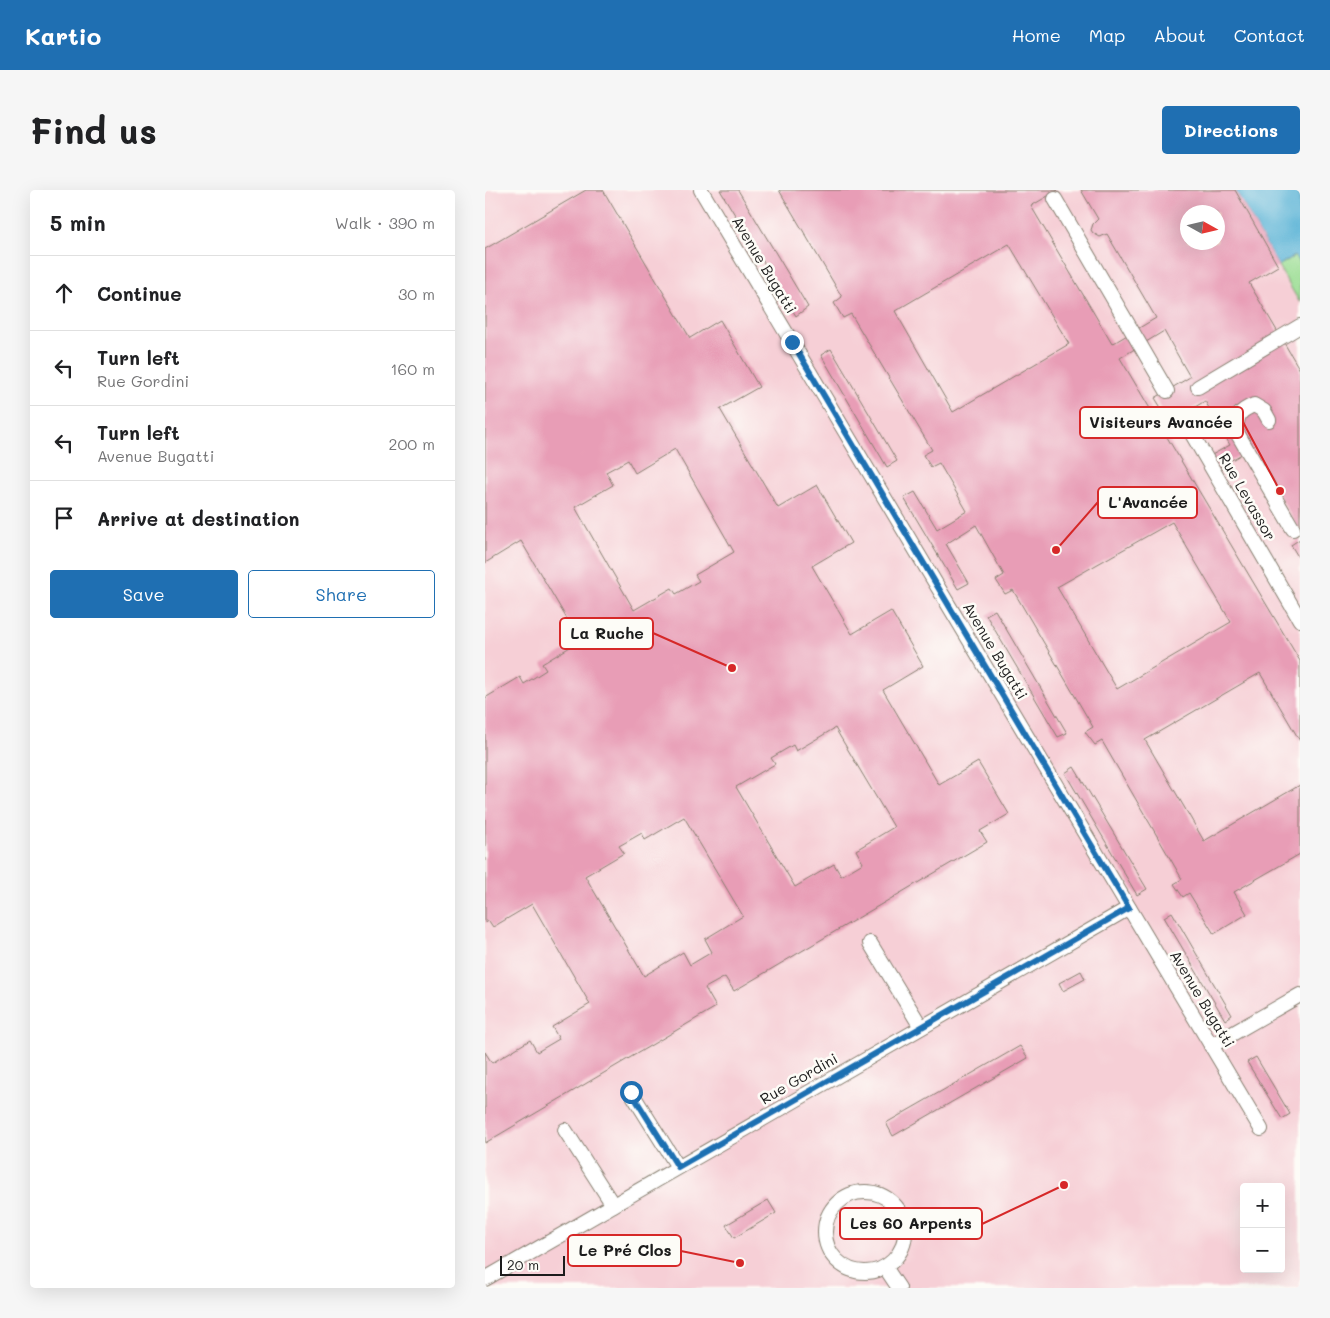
<!DOCTYPE html>
<meta charset="utf-8">
<style>
body{margin:0;font-family:Mali,sans-serif;background:#f6f6f6;color:#202124}
.controls{position:absolute;right:15px;bottom:15px;display:grid;overflow:hidden;border-radius:5px;box-shadow:0 5px 20px #0002}
.controls button{width:45px;height:45px;display:grid;place-items:center;padding:0;border:0;border-bottom:1px solid #e0e0e0;background:#fff;color:#202124;font:25px sans-serif}
.compass{position:absolute;left:695px;top:15px;width:45px;height:45px;border-radius:50%;background:#fff;box-shadow:0 5px 20px #0002;rotate:98deg}
.scale{position:absolute;left:15px;bottom:12px;width:65px;box-sizing:border-box;padding-left:5px;border:2px solid #1c1c1c;border-top:0;font-size:14px;line-height:18px;white-space:nowrap;color:#1c1c1c;-webkit-text-stroke:4px #fdfcf7;paint-order:stroke}
.stop{position:absolute;width:15px;height:15px;margin:-11px;border:4px solid #1f6fb2;border-radius:50%;background:#fff}
.stop.end{background:#1f6fb2;border-color:#fff;box-shadow:0 1px 5px #0008}
.list{margin:0;padding:0;list-style:none}
h2{display:flex;justify-content:space-between;align-items:center;height:65px;margin:0;padding:0 20px;font-size:21px}
h2 small{font-size:16px;font-weight:400;color:#757577}
.list li{display:grid;grid-template-columns:32px 1fr auto;gap:15px;align-items:center;box-sizing:border-box;height:75px;padding:0 20px;border-top:1px solid #e0e0e0}
.list b{display:block;font-size:19px;white-space:nowrap}
.list p{margin:0;font-size:16px;white-space:nowrap;color:#757577}
.list em{font-size:16px;font-style:normal;color:#757577}
.actions{display:flex;gap:10px;padding:15px 20px}
.actions a{flex:1;padding:11px 0;border:1px solid #1f6fb2;border-radius:5px;text-align:center;font-size:18px;color:#1f6fb2}
.actions .main{background:#1f6fb2;color:#fff}
.icon{flex:none;width:28px;height:28px;fill:none;stroke:currentColor;stroke-width:2;stroke-linecap:round;stroke-linejoin:round}
.map{position:relative;flex:none;width:815px;height:1098px;overflow:hidden;border-radius:5px}
header{display:flex;align-items:center;gap:30px;box-sizing:border-box;height:70px;padding:0 25px;background:#1f6fb2;color:#fff}
header strong{font-size:24px}
nav{display:flex;gap:28px;margin-inline-start:auto;font-size:18px}
.intro{display:flex;align-items:center;justify-content:space-between;box-sizing:border-box;height:120px;padding:0 30px}
h1{margin:0;font-size:35px}
.button{padding:12px 22px;border-radius:5px;background:#1f6fb2;color:#fff;font-size:18px;font-weight:700}
main{display:flex;gap:30px;padding:0 30px}
aside{flex:1;background:#fff;border-radius:5px;box-shadow:0 5px 20px #0002}
.map>svg:first-child{display:block}
.built{fill:#f6cfd6;fill-rule:evenodd}
.green{fill:#9dde95;stroke:#5c7d58}
.water{fill:#59b2d6;stroke:#3a6779}
.building{fill:#e89db6;fill-rule:evenodd}
.lines{fill:none;stroke-linecap:round;stroke-linejoin:round}
.lane-casing{stroke:#867e6f;stroke-width:16}
.lane{stroke:#fff;stroke-width:14}
.route{stroke:#1f6fb2;stroke-width:6}
.labels{text-anchor:middle;stroke-width:5;stroke-linejoin:round;paint-order:stroke}
.street-label{font-size:15px;fill:#1c1c1c;stroke:#fdfcf7}
.leader{fill:none;stroke:#d62828;stroke-width:2}
.callout-dot{fill:#d62828;stroke:#fdfcf7;stroke-width:2}
.callout{fill:#fdfcf7;stroke:#d62828;stroke-width:2}
.callout-label{font-size:16px;text-anchor:middle;font-weight:bold;fill:#1c1c1c}
</style>
<header>
<strong>Kartio</strong>
<nav><a>Home</a><a>Map</a><a>About</a><a>Contact</a></nav>
</header>
<div class="intro"><h1>Find us</h1><a class="button">Directions</a></div>
<main>
<aside>
<h2>5 min<small>Walk · 390 m</small></h2>
<ul class="list">
<li><svg class="icon" aria-label="ahead" viewBox="0 0 24 24"><path d="M12 20V5M6 11l6-6 6 6"/></svg><div><b>Continue</b></div><em>30 m</em></li>
<li><svg class="icon" aria-label="left" viewBox="0 0 24 24"><path d="M17 20v-9H6M10 6l-5 5 5 5"/></svg><div><b>Turn left</b><p>Rue Gordini</p></div><em>160 m</em></li>
<li><svg class="icon" aria-label="left" viewBox="0 0 24 24"><path d="M17 20v-9H6M10 6l-5 5 5 5"/></svg><div><b>Turn left</b><p>Avenue Bugatti</p></div><em>200 m</em></li>
<li><svg class="icon" aria-label="arrive" viewBox="0 0 24 24"><path d="M6 21V4h12l-3 4 3 4H6"/></svg><div><b>Arrive at destination</b></div></li>
</ul>
<div class="actions"><a class="main">Save</a><a>Share</a></div>
</aside>
<div class="map">
<svg width="815" height="1098" viewBox="0 0 815 1098">
<rect width="100%" height="100%" fill="#fdfcf7"/>
<filter id="ink" filterUnits="userSpaceOnUse"><feTurbulence type="fractalNoise" baseFrequency=".02" numOctaves="2"/><feDisplacementMap in="SourceGraphic" scale="10" xChannelSelector="R" yChannelSelector="G"/><feConvolveMatrix kernelMatrix="1 2 1 2 8 2 1 2 1" color-interpolation-filters="sRGB"/></filter>
<filter id="wash" filterUnits="userSpaceOnUse"><feTurbulence type="fractalNoise" baseFrequency=".0096" numOctaves="4" result="noise"/><feDisplacementMap in="SourceGraphic" scale="20" xChannelSelector="R" yChannelSelector="G"/><feGaussianBlur stdDeviation="1.12" result="paint"/><feColorMatrix in="noise" values="0 0 0 0 0 0 0 0 0 0 0 0 0 0 0 0 0 1.4 0 .05"/><feComposite in="paint" operator="in"/></filter>
<g filter="url(#wash)">
<rect width="100%" height="100%" fill="#f0e0c2"/>
<path class="built" d="M 0,0 L 815,0 L 815,1098 L 0,1098 ZM 702,22 L 732,22 L 732,52 L 702,52 ZM 759,997 L 796,997 L 796,1079 L 759,1079 Z"/>
<polygon class="green" points="810,66 815,73 815,113 793,76"/>
<polygon class="water" points="750,0 815,0 815,73 809,66 793,76"/>
<g id="blocks">
<g class="building">
<path d="M 101,0 L 118,0 L 205,148 L 235,130 L 274,197 L 235,219 L 293,318 L 332,295 L 366,353 L 327,376 L 367,444 L 406,421 L 438,476 L 398,500 L 454,595 L 493,572 L 524,624 L 495,641 L 502,652 L 249,801 L 240,787 L 220,798 L 231,817 L 0,953 L 0,862 L 7,873 L 45,850 L 52,862 L 74,849 L 67,837 L 105,814 L 47,714 L 8,737 L 4,731 L 0,733 L 0,508 L 35,487 L 39,494 L 61,480 L 57,474 L 95,451 L 36,351 L 0,373 L 0,59 ZM 190,259 L 249,362 L 210,385 L 214,391 L 191,404 L 187,398 L 149,420 L 90,317 L 128,295 L 121,282 L 143,270 L 150,283 ZM 350,538 L 409,637 L 371,660 L 378,673 L 356,686 L 349,674 L 310,697 L 251,597 L 290,574 L 286,568 L 308,555 L 311,561 ZM 199,627 L 258,726 L 220,749 L 227,762 L 205,775 L 198,762 L 159,786 L 100,686 L 139,663 L 134,656 L 157,643 L 160,650 Z"/>
<polygon points="235,0 253,0 323,117 311,126"/>
<path d="M 294,0 L 573,0 L 546,16 L 627,154 L 671,128 L 622,44 L 615,47 L 608,43 L 606,40 L 608,34 L 613,29 L 596,0 L 750,0 L 793,76 L 764,93 L 815,180 L 815,341 L 767,258 L 733,278 L 725,266 L 745,255 L 720,211 L 685,232 L 670,208 L 705,187 L 679,141 L 635,168 L 815,471 L 815,551 L 775,483 L 660,550 L 719,651 L 815,595 L 815,664 L 749,702 L 762,724 L 729,744 L 704,703 L 698,707 L 689,694 L 697,689 L 617,551 L 610,555 L 600,542 L 608,537 L 528,400 L 520,404 L 511,390 L 519,385 L 491,335 L 461,354 L 484,393 L 473,399 L 419,308 L 430,302 L 452,339 L 482,321 L 454,273 L 446,277 L 438,265 L 447,260 L 366,124 L 358,128 L 349,113 L 357,107 ZM 702,22 L 732,22 L 732,52 L 702,52 ZM 524,54 L 584,154 L 468,222 L 410,121 ZM 687,332 L 746,432 L 632,499 L 572,397 Z"/>
<polygon points="346,159 412,271 402,277 336,165"/>
<polygon points="815,349 815,370 806,355"/>
<polygon points="510,420 582,543 573,547 501,425"/>
<polygon points="589,577 662,699 652,705 580,583"/>
<polygon points="687,722 747,825 740,830 679,727"/>
<polygon points="596,781 600,789 578,801 574,793"/>
<polygon points="535,856 543,868 408,946 401,933"/>
<polygon points="771,867 805,924 797,929 762,872"/>
<polygon points="283,1010 291,1023 249,1048 241,1035"/>
</g>
</g>
</g>
<g filter="url(#ink)">
<use href="#blocks" fill-opacity="0" stroke="#867e6f" stroke-width="1"/>
<g class="lines">
<defs>
<g id="lane">
<polyline points="216,0 776,939"/>
<polyline points="570,9 682,201"/>
<polyline points="713,197 815,136"/>
<polyline points="696,225 815,430"/>
<path d="M 784,230 L 779,221 L 769,215 C 754,221 752,225 751,241 L 808,339"/>
<polyline points="385,753 436,837"/>
<polyline points="726,856 815,805"/>
<polyline points="146,902 193,977"/>
<polyline points="80,940 128,1015"/>
<circle cx="380" cy="1042" r="40"/>
<polyline points="400,1077 414,1098"/>
<polyline points="0,1089 644,718"/>
</g>
</defs>
<use href="#lane" class="lane-casing"/>
<use href="#lane" class="lane"/>
</g>
</g>
<g class="lines" filter="url(#ink)">
<polyline class="route" points="146,902 193,977 644,718 307,152"/>
</g>
<g class="labels">
<g class="street-label">
<text transform="translate(279 75) rotate(59)" y="5">Avenue Bugatti</text>
<text transform="translate(762 307) rotate(60)" y="5">Rue Levassor</text>
<text transform="translate(510 461) rotate(59)" y="5">Avenue Bugatti</text>
<text transform="translate(717 809) rotate(59)" y="5">Avenue Bugatti</text>
<text transform="translate(314 889) rotate(-30)" y="5">Rue Gordini</text>
</g>
</g>
<path class="leader" d="M795 301L758 232M571 360L613 312M247 478L168 443M579 995L497 1034M255 1073L196 1061"/>
<g class="callout-dot">
<circle cx="795" cy="301" r="5"/>
<circle cx="571" cy="360" r="5"/>
<circle cx="247" cy="478" r="5"/>
<circle cx="579" cy="995" r="5"/>
<circle cx="255" cy="1073" r="5"/>
</g>
<g class="callout">
<rect x="595" y="217" width="163" height="31" rx="5"/>
<rect x="613" y="297" width="99" height="31" rx="5"/>
<rect x="75" y="428" width="93" height="31" rx="5"/>
<rect x="355" y="1018" width="142" height="31" rx="5"/>
<rect x="83" y="1045" width="113" height="31" rx="5"/>
</g>
<g class="callout-label">
<text x="676" y="238">Visiteurs Avancée</text>
<text x="663" y="318">L'Avancée</text>
<text x="122" y="449">La Ruche</text>
<text x="426" y="1039">Les 60 Arpents</text>
<text x="140" y="1066">Le Pré Clos</text>
</g>
</svg>
<div class="controls">
<button>+</button>
<button>−</button>
</div>
<svg class="compass" viewBox="-18 -18 36 36"><path d="M0-13l5 13h-10z" fill="#e53935"/><path d="M0 13l5-13h-10z" fill="#757577"/></svg>
<div class="scale">20 m</div>
<div class="stop" style="left:146px;top:902px"></div>
<div class="stop end" style="left:307px;top:152px"></div>
</div>
</main>
